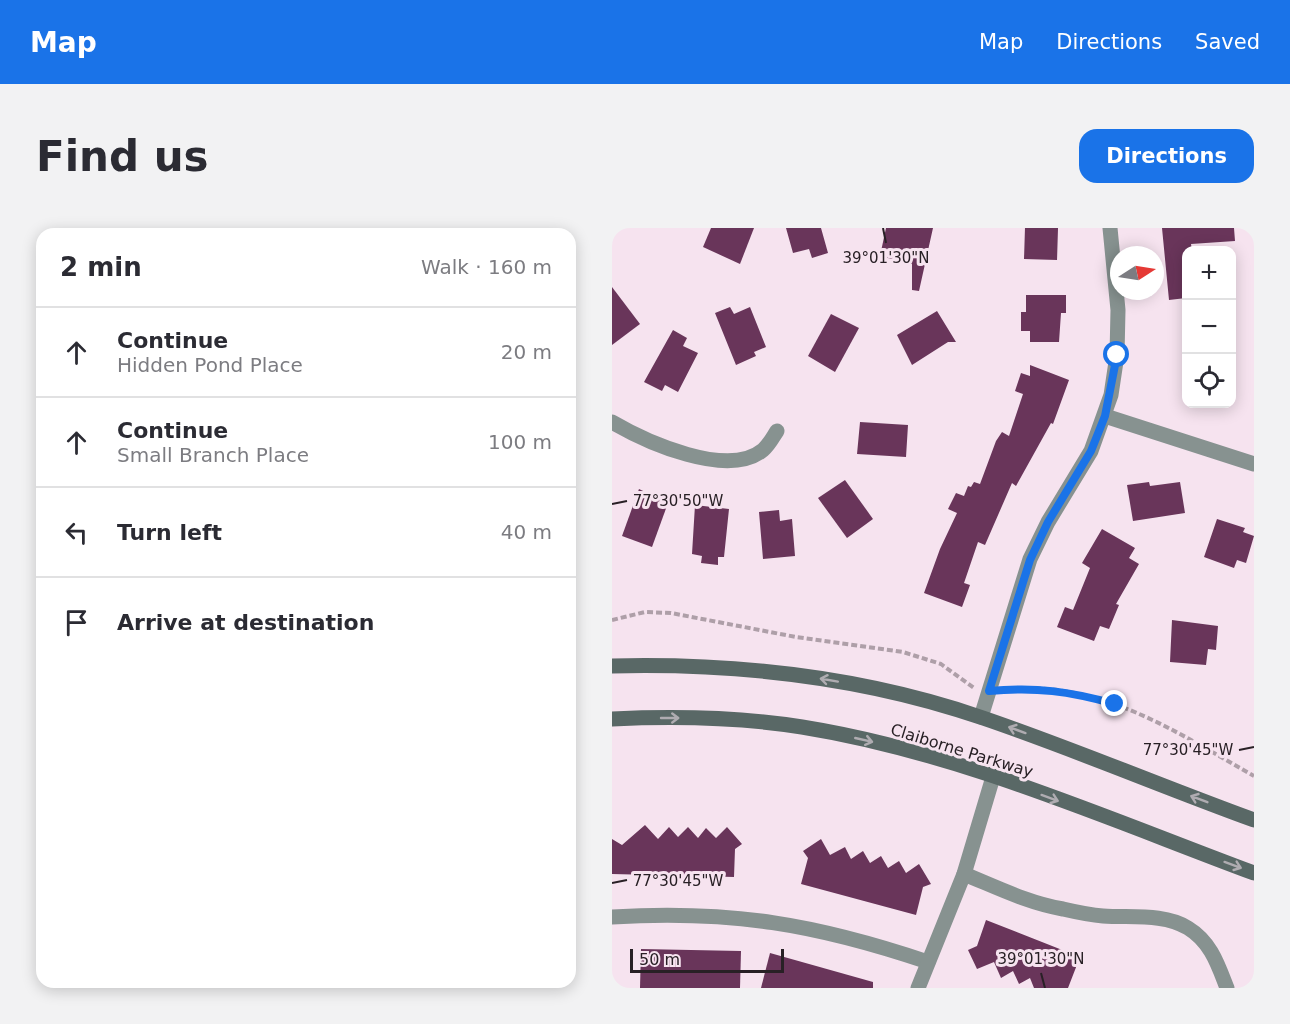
<!DOCTYPE html>
<meta charset="utf-8">
<style>
body{margin:0;font-family:"DejaVu Sans",sans-serif;background:#f2f2f3;color:#2b2b33}
.controls{position:absolute;right:18px;top:18px;display:grid;overflow:hidden;border-radius:12px;box-shadow:0 3px 15px #0003}
.controls button{width:54px;height:54px;display:grid;place-items:center;padding:0;border:0;border-bottom:2px solid #e1e1e2;background:#fff;color:#2b2b33;font:30px sans-serif}
.compass{position:absolute;left:498px;top:18px;width:54px;height:54px;border-radius:50%;background:#fff;box-shadow:0 3px 15px #0003;rotate:78deg}
.scale{position:absolute;left:18px;bottom:15px;width:154px;box-sizing:border-box;padding-left:6px;border:3px solid #282025;border-top:0;font-size:16px;line-height:21px;white-space:nowrap;color:#282025;-webkit-text-stroke:4px #f6e3ef;paint-order:stroke}
.stop{position:absolute;width:18px;height:18px;margin:-14px;border:4px solid #1a73e8;border-radius:50%;background:#fff}
.stop.end{background:#1a73e8;border-color:#fff;box-shadow:0 2px 6px #0008}
.list{margin:0;padding:0;list-style:none}
h2{display:flex;justify-content:space-between;align-items:center;height:78px;margin:0;padding:0 24px;font-size:26px}
h2 small{font-size:20px;font-weight:400;color:#7c7c81}
.list li{display:grid;grid-template-columns:39px 1fr auto;gap:18px;align-items:center;box-sizing:border-box;height:90px;padding:0 24px;border-top:2px solid #e1e1e2}
.list b{display:block;font-size:22px;white-space:nowrap}
.list p{margin:0;font-size:20px;white-space:nowrap;color:#7c7c81}
.list em{font-size:20px;font-style:normal;color:#7c7c81}
.icon{flex:none;width:33px;height:33px;fill:none;stroke:currentColor;stroke-width:2;stroke-linecap:round;stroke-linejoin:round}
.map{position:relative;flex:none;width:642px;height:760px;overflow:hidden;border-radius:18px}
header{display:flex;align-items:center;gap:36px;box-sizing:border-box;height:84px;padding:0 30px;background:#1a73e8;color:#fff}
header strong{font-size:28px}
nav{display:flex;gap:33px;margin-inline-start:auto;font-size:21px}
.intro{display:flex;align-items:center;justify-content:space-between;box-sizing:border-box;height:144px;padding:0 36px}
h1{margin:0;font-size:42px}
.button{padding:15px 27px;border-radius:18px;background:#1a73e8;color:#fff;font-size:21px;font-weight:700}
main{display:flex;gap:36px;padding:0 36px}
aside{flex:1;background:#fff;border-radius:18px;box-shadow:0 3px 15px #0003}
.map>svg:first-child{display:block}
.building{fill:#69355a}
.lines{fill:none;stroke-linecap:round;stroke-linejoin:round}
.path{stroke:#ae9fa8;stroke-width:4;stroke-dasharray:6 3;stroke-linecap:butt}
.minor{stroke:#879290;stroke-width:15}
.secondary{stroke:#596866;stroke-width:15}
.oneway{stroke:#afacb1}
.route{stroke:#1a73e8;stroke-width:8}
.ticks{fill:none;stroke:#282025;stroke-width:2}
.labels{text-anchor:middle;stroke-width:6;stroke-linejoin:round;paint-order:stroke}
.street-label{font-size:16px;fill:#282025;stroke:#f6e3ef}
.ticks-label{font-size:15px;text-anchor:middle;fill:#282025;stroke:#f6e3ef;stroke-width:6;stroke-linejoin:round;paint-order:stroke}
</style>
<header>
<strong>Map</strong>
<nav><a>Map</a><a>Directions</a><a>Saved</a></nav>
</header>
<div class="intro"><h1>Find us</h1><a class="button">Directions</a></div>
<main>
<aside>
<h2>2 min<small>Walk · 160 m</small></h2>
<ul class="list">
<li><svg class="icon" aria-label="ahead" viewBox="0 0 24 24"><path d="M12 20V5M6 11l6-6 6 6"/></svg><div><b>Continue</b><p>Hidden Pond Place</p></div><em>20 m</em></li>
<li><svg class="icon" aria-label="ahead" viewBox="0 0 24 24"><path d="M12 20V5M6 11l6-6 6 6"/></svg><div><b>Continue</b><p>Small Branch Place</p></div><em>100 m</em></li>
<li><svg class="icon" aria-label="left" viewBox="0 0 24 24"><path d="M17 20v-9H6M10 6l-5 5 5 5"/></svg><div><b>Turn left</b></div><em>40 m</em></li>
<li><svg class="icon" aria-label="arrive" viewBox="0 0 24 24"><path d="M6 21V4h12l-3 4 3 4H6"/></svg><div><b>Arrive at destination</b></div></li>
</ul>
</aside>
<div class="map">
<svg width="642" height="760" viewBox="0 0 642 760">
<rect width="100%" height="100%" fill="#f6e3ef"/>
<g class="building">
<polygon points="99,0 142,0 128,36 91,19"/>
<polygon points="174,0 209,0 216,25 200,30 197,21 181,25"/>
<polygon points="274,0 321,0 307,63 300,62 300,36 268,28"/>
<polygon points="413,0 446,0 445,32 412,31"/>
<polygon points="550,0 622,0 623,13 579,16 580,22 574,22 574,70 557,72"/>
<polygon points="0,59 28,96 0,117"/>
<polygon points="414,67 454,67 454,85 449,85 447,114 418,114 418,103 409,103 409,84 414,84"/>
<polygon points="118,79 122,86 138,79 154,119 142,124 144,128 124,137 103,85"/>
<polygon points="325,83 344,114 336,114 300,137 285,107"/>
<polygon points="219,86 247,100 223,144 196,128"/>
<polygon points="61,102 75,110 71,118 86,125 66,164 53,157 50,163 32,154"/>
<polygon points="418,137 457,152 441,196 439,195 404,258 400,255 373,317 366,314 352,355 358,357 350,379 312,365 328,321 345,285 336,281 344,265 352,268 356,258 359,259 362,254 368,256 384,213 390,204 397,208 411,166 403,163 409,145 418,148"/>
<polygon points="248,194 296,197 294,229 245,226"/>
<polygon points="233,252 261,291 235,310 206,270"/>
<polygon points="537,254 538,258 568,254 573,285 521,293 515,257"/>
<polygon points="27,261 56,275 40,319 10,308"/>
<polygon points="83,277 117,281 112,329 106,329 106,337 89,335 90,328 80,326"/>
<polygon points="167,282 168,293 180,291 183,328 151,331 147,284"/>
<polygon points="605,291 633,300 631,304 642,308 634,335 625,332 622,340 592,329"/>
<polygon points="490,301 523,320 517,330 527,336 504,376 507,377 497,401 488,398 482,413 445,399 453,379 461,382 478,340 470,335"/>
<polygon points="560,392 606,398 604,422 596,421 594,437 558,434"/>
<polygon points="33,597 46,611 57,599 66,609 76,599 86,610 94,600 104,610 115,599 130,616 123,621 122,649 0,646 0,611 10,617"/>
<polygon points="209,611 218,627 233,619 239,631 251,623 258,635 269,628 276,640 287,633 294,645 307,636 319,656 311,659 304,687 189,656 196,630 191,623"/>
<polygon points="374,692 468,729 456,760 422,760 418,750 407,756 401,743 389,750 382,734 365,741 356,722 365,718"/>
<polygon points="29,721 129,723 128,760 28,760"/>
<polygon points="158,725 261,754 261,760 149,760"/>
</g>
<g class="lines">
<g class="path">
<polyline points="0,392 33,384 59,385 184,409 291,424 329,436 362,460"/>
<path d="M 396,461 C 490,453 564,504 642,548"/>
</g>
<g class="minor">
<polyline points="493,188 642,236"/>
<path d="M 0,194 C 34,214 116,251 151,222 C 157,217 161,209 165,203"/>
<polyline points="369,489 418,331 436,294 479,223 499,167 505,127 506,82 498,0"/>
<path d="M 352,646 C 384,659 416,675 451,681 C 464,684 478,687 491,688 C 519,690 552,685 576,700 C 599,714 606,737 615,760"/>
<path d="M 0,689 C 120,682 203,696 316,734"/>
<polyline points="306,760 352,646 381,549"/>
</g>
<g class="secondary">
<path d="M 0,438 C 125,435 252,449 371,490 C 462,521 551,559 642,592"/>
<path d="M 0,491 C 63,488 127,489 190,499 C 346,524 494,590 642,645"/>
</g>
</g>
<defs><path id="oneway-shaft" d="M-6 0H5M1.5-3L5.5 0L1.5 3" fill="none" stroke-width="1.6" stroke-linecap="round" stroke-linejoin="round" transform="scale(1.5)"/></defs>
<g class="oneway">
<use href="#oneway-shaft" transform="translate(217 452) rotate(-170)"/>
<use href="#oneway-shaft" transform="translate(58 490)"/>
<use href="#oneway-shaft" transform="translate(405 502) rotate(-160)"/>
<use href="#oneway-shaft" transform="translate(252 512) rotate(13)"/>
<use href="#oneway-shaft" transform="translate(438 570) rotate(20)"/>
<use href="#oneway-shaft" transform="translate(587 571) rotate(-159)"/>
<use href="#oneway-shaft" transform="translate(621 637) rotate(20)"/>
</g>
<g class="lines">
<path class="route" d="M 503,476 C 456,463 425,459 377,463 L 418,332 L 436,294 L 479,223 L 493,188 L 505,127"/>
</g>
<path class="ticks" d="M 271,0 L 274,15M 0,276 L 15,273M 627,522 L 642,519M 0,655 L 15,652M 429,745 L 433,760"/>
<g class="labels">
<g class="street-label">
<text transform="translate(350 522) rotate(17)" y="6">Claiborne Parkway</text>
</g>
</g>
<g class="ticks-label">
<text x="274" y="35">39°01'30"N</text>
<text x="66" y="278">77°30'50"W</text>
<text x="576" y="527">77°30'45"W</text>
<text x="66" y="658">77°30'45"W</text>
<text x="429" y="736">39°01'30"N</text>
</g>
</svg>
<div class="controls">
<button>+</button>
<button>−</button>
<button><svg class="icon" aria-label="locate" viewBox="0 0 24 24"><circle cx="12" cy="12" r="6"/><path d="M12 2v4M12 18v4M2 12h4M18 12h4"/></svg></button>
</div>
<svg class="compass" viewBox="-18 -18 36 36"><path d="M0-13l5 13h-10z" fill="#e53935"/><path d="M0 13l5-13h-10z" fill="#7c7c81"/></svg>
<div class="scale">50 m</div>
<div class="stop" style="left:505px;top:127px"></div>
<div class="stop end" style="left:503px;top:476px"></div>
</div>
</main>
